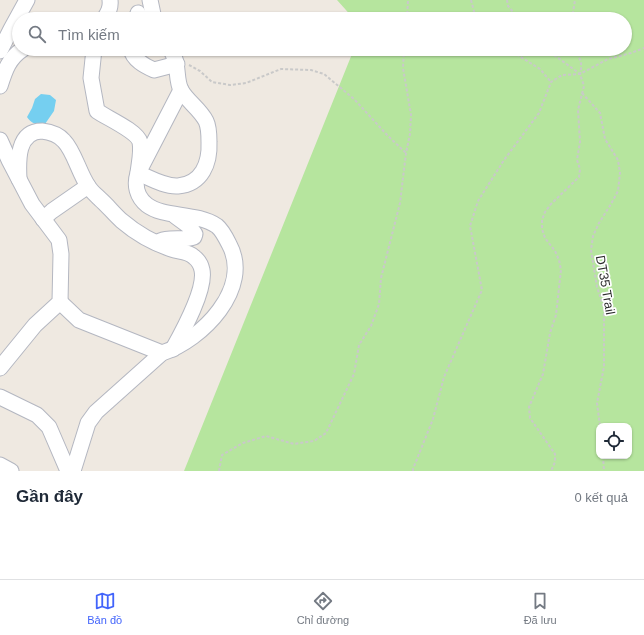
<!DOCTYPE html>
<html lang="vi">
<meta charset="utf-8">
<style>
body{margin:0;font-family:Arial,sans-serif;background:#f2f2f3;color:#1f2937}
.controls{position:absolute;right:12px;bottom:12px;display:grid;overflow:hidden;border-radius:8px;box-shadow:0 1px 3px #0004}
.controls button{width:36px;height:36px;display:grid;place-items:center;padding:0;border:0;border-bottom:1px solid #e0e1e3;background:#fff;color:#1f2937;font:20px sans-serif}
.list{margin:0;padding:0;list-style:none}
h2{display:flex;justify-content:space-between;align-items:center;height:52px;margin:0;padding:0 16px;font-size:17px}
h2 small{font-size:13px;font-weight:400;color:#747a83}
.icon{flex:none;width:22px;height:22px;fill:none;stroke:currentColor;stroke-width:2;stroke-linecap:round;stroke-linejoin:round}
.map{position:relative;flex:none;width:644px;height:471px;overflow:hidden}
.search{position:absolute;background:#fff;box-shadow:0 1px 3px #0004;left:12px;right:12px;top:12px;height:44px;display:flex;align-items:center;gap:10px;box-sizing:border-box;padding:0 14px;border-radius:22px;color:#747a83;font-size:15px}
.sheet{height:108px;background:#fff}
nav{display:flex;justify-content:space-around;align-items:center;box-sizing:border-box;height:56px;border-top:1px solid #e0e1e3;background:#fff;font-size:11px;color:#747a83}
nav a{display:grid;justify-items:center;gap:2px}
nav .on{color:#4264fb}
.map>svg:first-child{display:block}
.green{fill:#b6e59e;fill-rule:evenodd}
.water{fill:#75cff0}
.lines{fill:none;stroke-linecap:round;stroke-linejoin:round}
.minor-casing{stroke:#b4b7c1;stroke-width:17}
.path{stroke:#c9c9c9;stroke-width:2;stroke-dasharray:3 2;stroke-linecap:butt}
.minor{stroke:#fff;stroke-width:15}
.labels{text-anchor:middle;stroke-width:3.5;stroke-linejoin:round;paint-order:stroke}
.street-label{font-size:13px;fill:#2e2e2e;stroke:#fff}
</style>
<div class="map">
<svg width="644" height="471" viewBox="0 0 644 471">
<rect width="100%" height="100%" fill="#efe9e1"/>
<path class="green" d="M 337,0 L 644,0 L 644,471 L 184,471 L 354,49 L 625,49 L 625,19 L 354,19 ZM 599,426 L 629,426 L 629,456 L 599,456 Z"/>
<path class="water" d="M 41,94 L 50,95 L 56,100 L 54,111 L 45,124 C 36,125 32,124 27,117 L 32,108 L 35,99 Z"/>
<g class="lines">
<defs>
<g id="minor">
<polyline points="150,0 154,19"/>
<path d="M 104,19 C 108,13 111,8 110,0"/>
<polyline points="137,19 138,13"/>
<path d="M 94,49 L 91,78 L 97,111 C 107,118 137,131 140,142 C 142,152 139,163 138,173 C 150,178 165,187 178,186 C 202,184 210,163 209,142 C 209,135 209,127 206,121 C 200,109 187,101 181,90 C 175,79 180,62 170,49"/>
<path d="M 131,49 C 133,60 145,66 154,70 L 177,64"/>
<polyline points="0,51 11,29 27,0"/>
<path d="M 0,86 C 5,70 9,58 23,49"/>
<polyline points="0,140 9,160 32,204 59,240 61,254 60,302 35,325 0,368"/>
<path d="M 19,179 C 18,161 17,131 42,131 C 51,132 58,134 64,141 C 74,151 79,173 88,186 C 91,191 96,195 100,199 C 108,206 114,214 122,221 C 136,233 154,243 171,249 C 179,252 188,251 194,257 C 198,260 201,265 202,270 C 206,289 183,331 173,349"/>
<polyline points="43,219 52,211 88,186"/>
<path d="M 157,243 C 165,236 183,241 194,237 L 195,234 L 190,227 L 175,216"/>
<polyline points="60,302 79,320 162,353"/>
<polyline points="0,397 37,415 49,427 68,471"/>
<polyline points="0,465 11,471"/>
<path d="M 73,471 L 88,423 L 96,412 L 162,353 C 202,340 253,288 229,244 C 226,238 222,230 217,226 C 196,212 164,218 147,205 C 137,197 134,185 138,173 L 181,90"/>
</g>
</defs>
<use href="#minor" class="minor-casing"/>
<g class="path">
<polyline points="471,0 476,19"/>
<polyline points="507,0 508,6 519,19"/>
<polyline points="407,19 408,0"/>
<polyline points="572,19 575,0"/>
<polyline points="508,49 540,69 551,82"/>
<polyline points="546,49 580,74 584,86 578,110 580,142 577,160 580,169 579,177 551,204 545,212 542,220 542,229 545,238 555,251 559,260 561,270 556,315 550,333 543,374 529,407 530,418 555,454 555,462 551,471"/>
<path d="M 574,49 C 580,58 583,63 580,74"/>
<polyline points="189,65 200,71 212,82 230,85 246,83 281,69 311,70 324,74 354,99 388,136 406,153"/>
<polyline points="582,93 600,113 605,139 618,160 620,173 618,191 611,204 599,223 593,236 591,250 597,287 604,308 604,367 597,403 600,426"/>
<polyline points="603,456 604,471"/>
<polyline points="219,471 222,455 243,443 266,436 294,444 314,441 326,433 354,374 359,345 371,326 379,304 381,278 400,203 406,153 410,134 411,115 403,68 404,49"/>
<polyline points="413,471 413,469 433,419 444,377 482,290 470,226 478,201 504,160 539,113 551,82 562,75 580,74 608,59 631,53 644,48"/>
</g>
<use href="#minor" class="minor"/>
</g>
<g class="labels">
<g class="street-label">
<text transform="translate(606 285) rotate(80)" y="5">DT35 Trail</text>
</g>
</g>
</svg>
<div class="controls">
<button><svg class="icon" aria-label="locate" viewBox="0 0 24 24"><circle cx="12" cy="12" r="6"/><path d="M12 2v4M12 18v4M2 12h4M18 12h4"/></svg></button>
</div>
<div class="search"><svg class="icon" aria-label="search" viewBox="0 0 24 24"><circle cx="10" cy="10" r="6"/><path d="M15 15l6 6"/></svg>Tìm kiếm</div>
</div>
<section class="sheet">
<h2>Gần đây<small>0 kết quả</small></h2>
<ul class="list">
</ul>
</section>
<nav>
<a class="on"><svg class="icon" aria-label="map" viewBox="0 0 24 24"><path d="M3 6l6-2 6 2 6-2v14l-6 2-6-2-6 2zM9 4v14M15 6v14"/></svg>Bản đồ</a>
<a><svg class="icon" aria-label="directions" viewBox="0 0 24 24"><path d="M12 3l9 9-9 9-9-9zM9 14v-3h6M13 9l2 2-2 2"/></svg>Chỉ đường</a>
<a><svg class="icon" aria-label="saved" viewBox="0 0 24 24"><path d="M7 4h10v16l-5-4-5 4z"/></svg>Đã lưu</a>
</nav>
